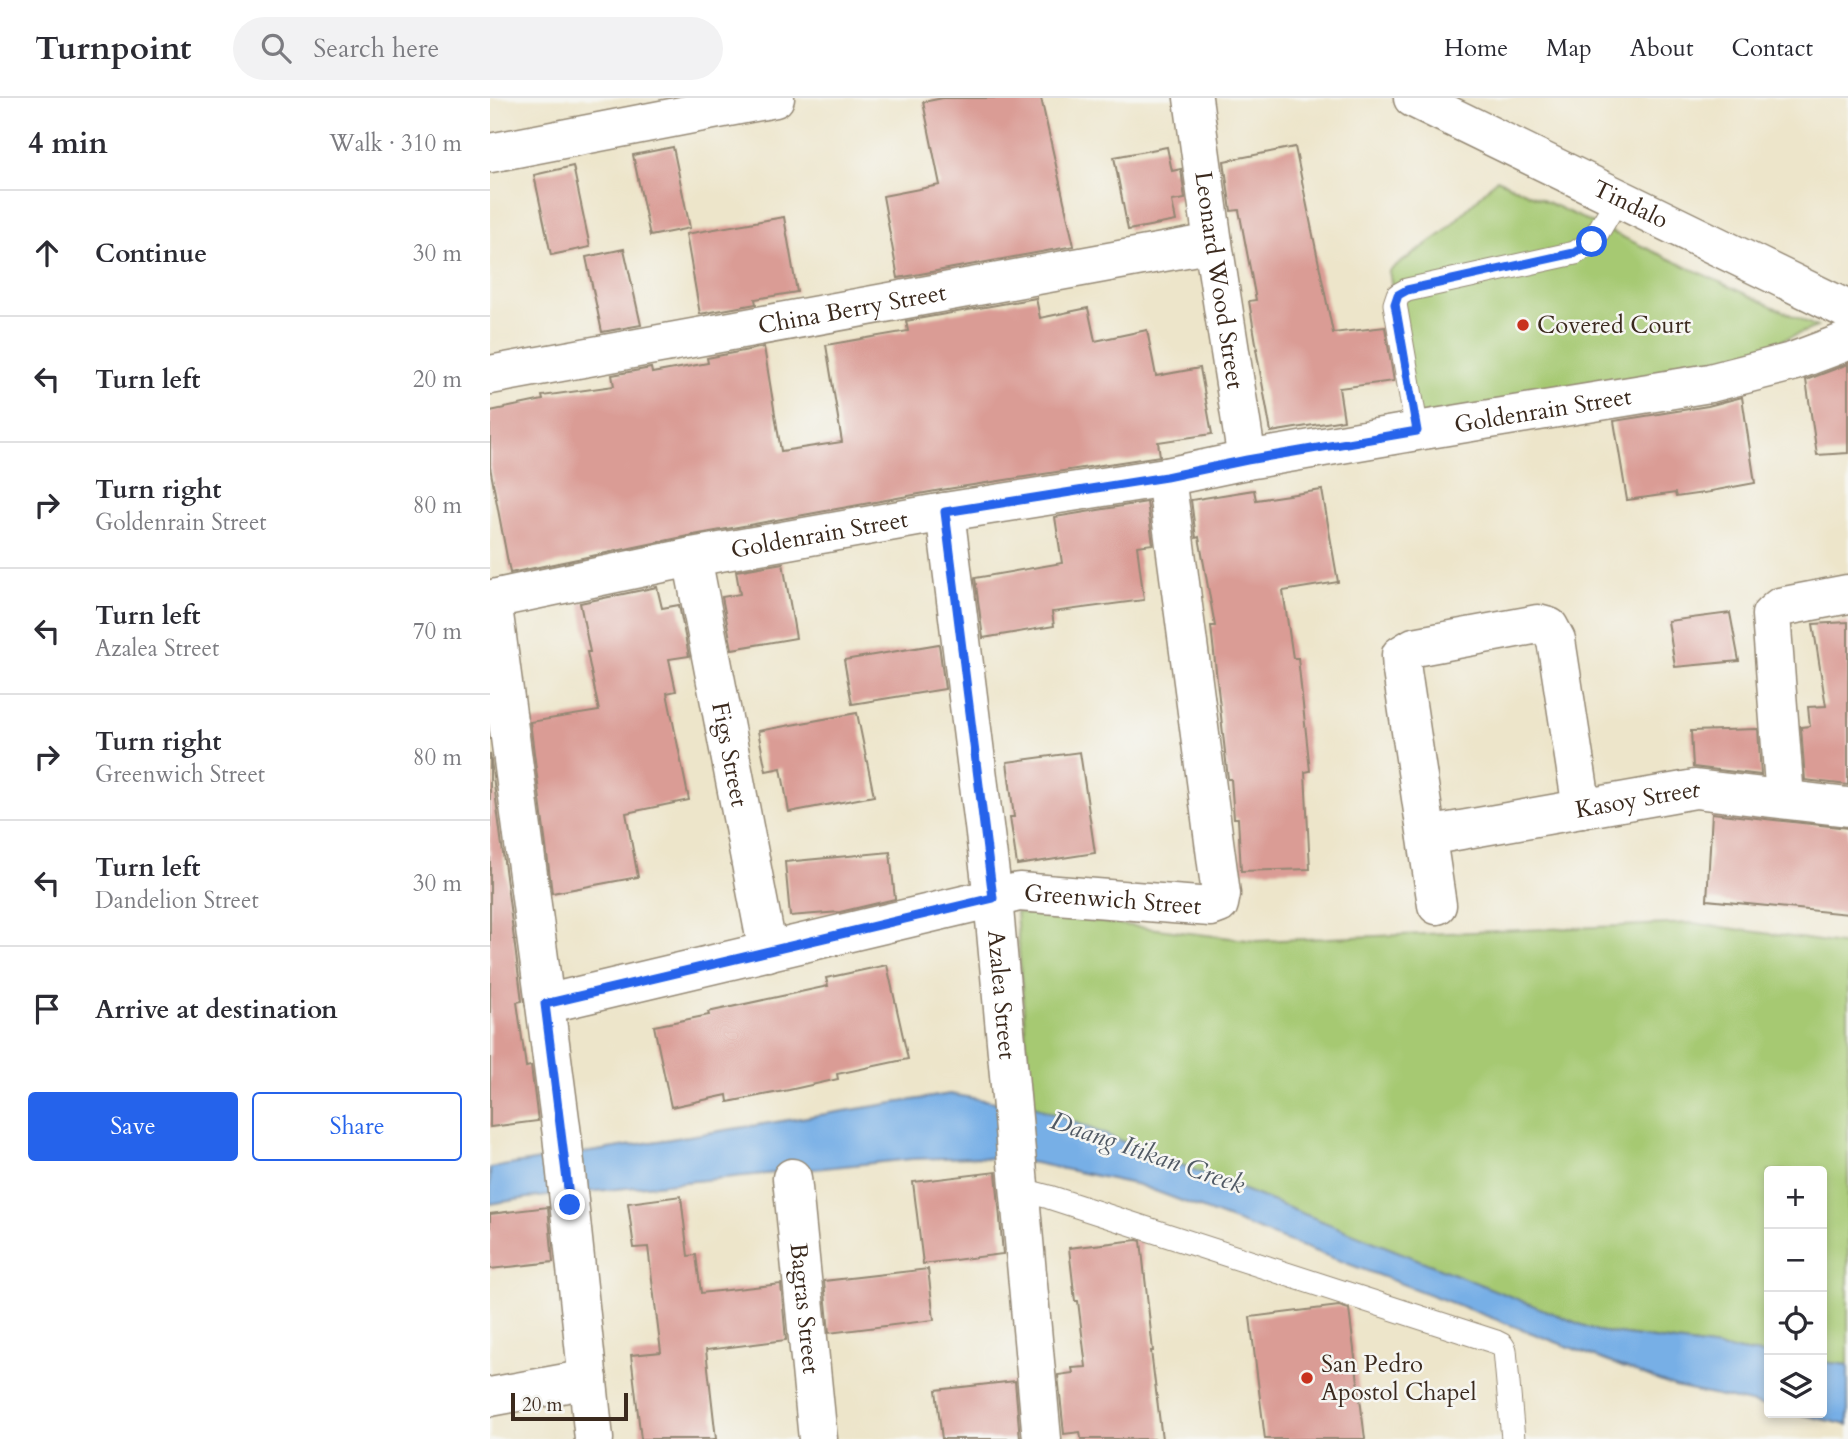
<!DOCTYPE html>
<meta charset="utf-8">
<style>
body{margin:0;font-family:Cardo,serif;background:#f2f2f3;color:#2b2b33}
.controls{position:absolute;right:21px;bottom:21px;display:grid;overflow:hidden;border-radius:7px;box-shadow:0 4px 10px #0003}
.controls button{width:63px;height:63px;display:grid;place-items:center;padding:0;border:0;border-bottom:2px solid #e1e1e2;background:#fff;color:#2b2b33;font:35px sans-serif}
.scale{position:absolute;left:21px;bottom:18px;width:117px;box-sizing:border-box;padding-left:7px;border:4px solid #3b2a1e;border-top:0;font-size:19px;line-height:24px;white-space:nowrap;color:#3b2a1e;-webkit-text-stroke:5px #f6f6f2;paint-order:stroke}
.stop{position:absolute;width:21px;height:21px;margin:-16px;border:5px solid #2563eb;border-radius:50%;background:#fff}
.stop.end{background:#2563eb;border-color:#fff;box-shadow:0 2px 7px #0008}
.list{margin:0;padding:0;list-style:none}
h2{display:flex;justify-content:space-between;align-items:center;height:91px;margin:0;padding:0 28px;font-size:30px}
h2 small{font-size:23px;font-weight:400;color:#7c7c81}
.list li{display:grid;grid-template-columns:46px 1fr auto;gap:21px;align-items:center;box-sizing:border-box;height:126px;padding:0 28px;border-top:2px solid #e1e1e2}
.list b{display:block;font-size:26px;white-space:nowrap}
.list p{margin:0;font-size:23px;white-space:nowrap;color:#7c7c81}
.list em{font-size:23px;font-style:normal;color:#7c7c81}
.actions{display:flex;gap:14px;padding:21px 28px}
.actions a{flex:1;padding:16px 0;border:2px solid #2563eb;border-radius:7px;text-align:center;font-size:24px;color:#2563eb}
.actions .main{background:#2563eb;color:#fff}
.icon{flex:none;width:38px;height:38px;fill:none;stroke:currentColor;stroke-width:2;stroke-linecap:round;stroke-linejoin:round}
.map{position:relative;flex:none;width:1358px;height:1341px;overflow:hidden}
header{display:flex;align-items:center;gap:42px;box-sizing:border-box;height:98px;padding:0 35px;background:#fff;border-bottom:2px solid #e1e1e2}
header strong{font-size:33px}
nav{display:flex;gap:38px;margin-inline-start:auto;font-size:24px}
.search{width:490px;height:63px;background:#f2f2f3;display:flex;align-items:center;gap:18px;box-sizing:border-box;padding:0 24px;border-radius:38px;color:#7c7c81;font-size:26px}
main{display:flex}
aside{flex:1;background:#fff}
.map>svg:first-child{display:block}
.green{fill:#a6c972;stroke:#707a48;stroke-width:2}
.water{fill:#77afe6;stroke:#596c82;stroke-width:2}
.building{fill:#da9c95}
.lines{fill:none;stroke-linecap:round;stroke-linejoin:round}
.service-casing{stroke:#948874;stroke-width:25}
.minor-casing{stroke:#948874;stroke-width:41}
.tertiary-casing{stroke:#948874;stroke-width:41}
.service{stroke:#fff;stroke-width:23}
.minor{stroke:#fff;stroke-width:38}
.tertiary{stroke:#fff;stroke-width:38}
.route{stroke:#2563eb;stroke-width:9}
.poi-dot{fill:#c8321e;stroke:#f6f6f2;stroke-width:2.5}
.labels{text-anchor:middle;stroke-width:5;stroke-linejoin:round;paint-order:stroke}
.street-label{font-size:24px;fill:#3b2a1e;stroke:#f6f6f2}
.poi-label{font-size:24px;fill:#3b2a1e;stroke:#f6f6f2;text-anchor:start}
.water-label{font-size:26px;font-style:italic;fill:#505964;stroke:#f6f6f2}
</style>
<header>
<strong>Turnpoint</strong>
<div class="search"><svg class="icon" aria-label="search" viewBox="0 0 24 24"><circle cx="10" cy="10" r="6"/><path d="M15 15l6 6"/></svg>Search here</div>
<nav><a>Home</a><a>Map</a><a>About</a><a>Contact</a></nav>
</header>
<main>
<aside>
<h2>4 min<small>Walk · 310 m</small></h2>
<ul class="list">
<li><svg class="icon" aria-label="ahead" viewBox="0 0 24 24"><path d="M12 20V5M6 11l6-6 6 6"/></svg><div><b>Continue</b></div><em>30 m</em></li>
<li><svg class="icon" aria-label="left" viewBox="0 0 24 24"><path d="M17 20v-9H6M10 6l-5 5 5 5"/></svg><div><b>Turn left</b></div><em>20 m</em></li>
<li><svg class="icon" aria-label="right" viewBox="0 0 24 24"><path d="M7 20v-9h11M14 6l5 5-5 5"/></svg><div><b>Turn right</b><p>Goldenrain Street</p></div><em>80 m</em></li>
<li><svg class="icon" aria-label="left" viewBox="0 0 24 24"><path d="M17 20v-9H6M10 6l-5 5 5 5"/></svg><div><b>Turn left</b><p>Azalea Street</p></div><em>70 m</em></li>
<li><svg class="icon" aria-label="right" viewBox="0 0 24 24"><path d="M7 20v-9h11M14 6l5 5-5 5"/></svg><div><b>Turn right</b><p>Greenwich Street</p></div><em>80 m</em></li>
<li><svg class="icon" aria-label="left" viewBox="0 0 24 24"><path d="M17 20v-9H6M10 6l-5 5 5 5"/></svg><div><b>Turn left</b><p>Dandelion Street</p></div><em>30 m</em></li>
<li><svg class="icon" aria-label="arrive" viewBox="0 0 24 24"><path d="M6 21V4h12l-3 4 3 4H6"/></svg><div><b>Arrive at destination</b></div></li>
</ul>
<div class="actions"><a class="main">Save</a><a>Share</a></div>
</aside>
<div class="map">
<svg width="1358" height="1341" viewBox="0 0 1358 1341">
<rect width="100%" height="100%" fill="#f6f6f2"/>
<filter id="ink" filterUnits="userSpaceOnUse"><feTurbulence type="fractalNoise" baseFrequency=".0143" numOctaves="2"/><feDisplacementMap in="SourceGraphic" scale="14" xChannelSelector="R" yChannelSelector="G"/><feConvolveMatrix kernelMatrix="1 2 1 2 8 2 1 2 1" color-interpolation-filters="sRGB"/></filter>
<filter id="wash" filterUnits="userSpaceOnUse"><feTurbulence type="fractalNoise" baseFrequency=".00686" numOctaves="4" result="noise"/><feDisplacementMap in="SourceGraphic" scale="28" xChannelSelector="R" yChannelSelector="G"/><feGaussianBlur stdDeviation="1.57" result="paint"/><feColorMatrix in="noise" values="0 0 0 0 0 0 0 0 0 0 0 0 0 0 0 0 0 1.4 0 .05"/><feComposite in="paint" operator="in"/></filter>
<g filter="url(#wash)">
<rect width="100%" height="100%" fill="#ede5ca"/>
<g class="green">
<polygon points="1007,81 1327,229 1212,272 927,326 899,173 953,135"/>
<polygon points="526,814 766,843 1203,825 1358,847 1358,1267 1332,1264 1332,1073 1279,1073 1279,1257 1107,1233 541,1007"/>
</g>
<g class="water">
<polygon points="460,996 522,1007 541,1007 1107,1233 1279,1257 1279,1309 1185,1289 649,1087 545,1065 487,1059 422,1061 38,1100 0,1106 0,1070"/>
<polygon points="1332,1264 1358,1267 1358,1327 1303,1315 1332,1315"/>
</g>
<g id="blocks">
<g class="building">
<polygon points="453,0 551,0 584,148 408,180 393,98 450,87 433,4"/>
<polygon points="183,49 200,130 160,138 143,57"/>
<polygon points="677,49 682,73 691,71 695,101 682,103 686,123 638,132 624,59"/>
<polygon points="805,49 843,235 895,229 904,283 849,290 854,322 781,334 766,251 767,251 759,203 766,202 749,112 741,113 734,63"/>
<polygon points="83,68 100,149 61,157 44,77"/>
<polygon points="294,119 307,194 265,201 266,206 210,216 196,136"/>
<polygon points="134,151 151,227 112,234 96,159"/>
<polygon points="546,200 550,220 598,210 605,243 657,232 666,278 710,270 722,336 668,344 670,358 451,392 198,438 20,475 0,369 0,313 53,302 52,298 124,288 122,277 161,270 162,275 218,265 217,260 274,249 291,353 352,344 336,247 418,233 416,223"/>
<polygon points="1358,266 1358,355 1327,357 1316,282"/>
<polygon points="1252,299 1265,385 1221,393 1221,394 1186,399 1185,395 1137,402 1124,323 1218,308"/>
<polygon points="764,392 766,402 832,392 848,484 793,493 803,560 808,560 820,673 815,674 820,771 751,773 748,720 744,720 741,681 738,681 721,528 725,528 709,439 706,440 701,402"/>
<polygon points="657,404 663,446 647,448 654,502 562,514 564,528 493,540 485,480 572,465 565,419"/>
<polygon points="293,465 306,540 242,551 232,499 250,496 246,473"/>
<polygon points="167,489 172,510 189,507 199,558 179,561 186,593 177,595 199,702 136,715 148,779 62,795 40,624 109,613 97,554 100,554 90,505"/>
<polygon points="1240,515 1249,563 1185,569 1178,523"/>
<polygon points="1358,524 1358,687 1315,682 1311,629 1320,628 1318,609 1336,608 1323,526"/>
<polygon points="449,546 455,591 362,606 354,562"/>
<polygon points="367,615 384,698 299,714 291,670 276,673 268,633"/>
<polygon points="1268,631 1271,677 1203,669 1201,633"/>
<polygon points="590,654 605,755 527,767 520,719 524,719 517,664"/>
<polygon points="0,655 32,903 27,904 36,969 41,968 48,1023 0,1029"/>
<polygon points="1222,715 1358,730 1358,816 1217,802"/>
<polygon points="400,754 405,801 350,814 300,818 295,764"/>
<polygon points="397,867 418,961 347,976 348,981 299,992 238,1004 237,997 181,1009 164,928 219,917 218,914 338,888 336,880"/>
<polygon points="506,1074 513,1156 433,1166 423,1084"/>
<polygon points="191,1098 198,1158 206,1157 211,1195 291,1186 296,1242 216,1252 226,1341 151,1341 141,1257 171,1254 158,1149 144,1150 138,1105"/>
<polygon points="58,1109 63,1164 0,1171 0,1116"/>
<polygon points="647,1142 651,1143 663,1253 661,1253 672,1341 591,1341 590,1334 574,1336 568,1277 583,1275 582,1270 596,1269 588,1203 585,1203 579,1150"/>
<polygon points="438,1171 444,1222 339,1235 334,1183"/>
<polygon points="849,1208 859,1211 875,1341 775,1341 760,1219"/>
<polygon points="525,1283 530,1341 452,1341 446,1292"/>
</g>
</g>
</g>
<g filter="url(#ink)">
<use href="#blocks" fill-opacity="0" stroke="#948874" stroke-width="2"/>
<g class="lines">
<defs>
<g id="service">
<polyline points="927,333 905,206 908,197 917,192 1085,155 1102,144 1128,100"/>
<polyline points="529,1091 559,1099 1006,1244 1012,1247 1015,1252 1023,1341"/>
</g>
<g id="minor">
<path id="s1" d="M 703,0 L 723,145 L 757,362"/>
<path id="s2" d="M 923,0 L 1358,212"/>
<polyline points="0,55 285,0"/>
<path id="s3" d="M 0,277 L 723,145"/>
<path id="s4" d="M 455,414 L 503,800 L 552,1341"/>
<path id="s5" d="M 202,459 L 278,854"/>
<polyline points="1295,701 1281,517 1290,509 1358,496"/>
<path id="s6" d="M 937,738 L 1205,691 L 1358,709"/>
<polyline points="947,807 912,573 911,557 924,549 1048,526 1059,529 1066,542 1092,711"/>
<path id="s7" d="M 55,906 L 529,794 L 721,809 L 729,806 L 731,796 L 676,379"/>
<path id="s8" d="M 302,1080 L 328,1341"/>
<polyline points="0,1299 98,1281"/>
</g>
<g id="tertiary">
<path id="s9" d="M 104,1341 L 72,1037 L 2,501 L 202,459 L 455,414 L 676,379 L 757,362 L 927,333 L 1220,285 L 1302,264 L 1358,243"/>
</g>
</defs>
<use href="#service" class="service-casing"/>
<use href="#minor" class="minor-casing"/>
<use href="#tertiary" class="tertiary-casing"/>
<use href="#service" class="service"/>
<use href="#minor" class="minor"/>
<use href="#tertiary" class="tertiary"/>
</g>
</g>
<g class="lines" filter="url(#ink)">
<polyline class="route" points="80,1107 55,906 503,800 455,414 676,379 757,362 927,333 905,206 908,197 917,192 1084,155 1102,144"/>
</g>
<g class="poi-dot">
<circle cx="1033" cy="227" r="7"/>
<circle cx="817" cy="1280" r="7"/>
</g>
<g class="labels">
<g class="street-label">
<text dy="8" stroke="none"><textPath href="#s2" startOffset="242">Tindalo</textPath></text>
<text dy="8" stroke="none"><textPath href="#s1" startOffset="184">Leonard Wood Street</textPath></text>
<text dy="8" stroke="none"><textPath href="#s3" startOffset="368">China Berry Street</textPath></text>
<text dy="8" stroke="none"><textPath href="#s9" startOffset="1914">Goldenrain Street</textPath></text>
<text dy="8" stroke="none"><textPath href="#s9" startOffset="1180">Goldenrain Street</textPath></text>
<text dy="8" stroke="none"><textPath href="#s5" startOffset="201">Figs Street</textPath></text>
<text dy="8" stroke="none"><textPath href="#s6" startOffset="214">Kasoy Street</textPath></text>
<text dy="8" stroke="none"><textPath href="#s7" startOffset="581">Greenwich Street</textPath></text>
<text dy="8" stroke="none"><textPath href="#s4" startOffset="486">Azalea Street</textPath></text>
<text dy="8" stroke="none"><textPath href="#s8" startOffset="131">Bagras Street</textPath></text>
</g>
<g class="poi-label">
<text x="1047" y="235">Covered Court</text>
<text x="831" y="1274">San Pedro<tspan x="831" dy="28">Apostol Chapel</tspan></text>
</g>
<g class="water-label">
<text transform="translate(658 1054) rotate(19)" y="9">Daang Itikan Creek</text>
</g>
</g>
</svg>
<div class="controls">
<button>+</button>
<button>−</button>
<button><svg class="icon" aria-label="locate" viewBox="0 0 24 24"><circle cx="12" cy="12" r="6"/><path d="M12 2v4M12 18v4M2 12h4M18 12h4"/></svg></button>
<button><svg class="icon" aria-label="layers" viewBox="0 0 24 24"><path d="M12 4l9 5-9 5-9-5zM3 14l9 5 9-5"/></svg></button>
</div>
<div class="scale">20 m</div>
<div class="stop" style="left:1102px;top:144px"></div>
<div class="stop end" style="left:80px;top:1107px"></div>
</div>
</main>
